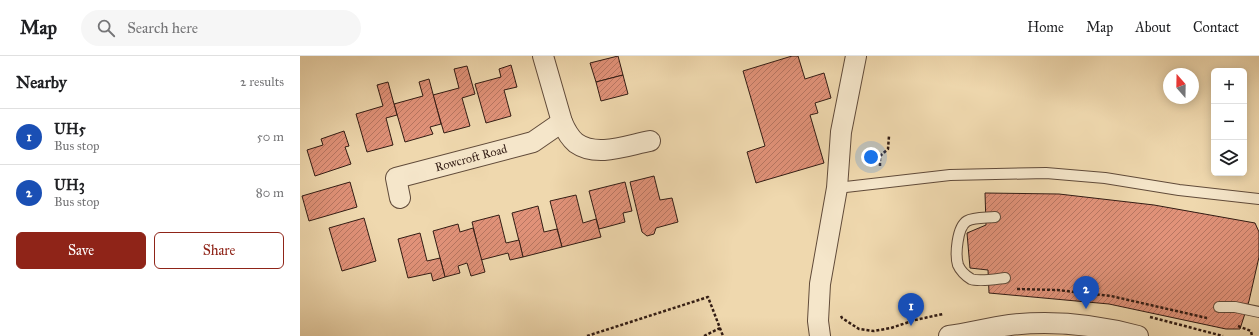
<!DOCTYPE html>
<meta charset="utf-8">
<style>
body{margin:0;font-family:"IM FELL Great Primer",serif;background:#f6f6f6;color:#202124}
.controls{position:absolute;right:12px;top:12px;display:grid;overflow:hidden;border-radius:6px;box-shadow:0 2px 10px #0003}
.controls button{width:36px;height:36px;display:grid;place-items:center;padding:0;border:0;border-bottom:1px solid #e0e0e0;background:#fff;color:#202124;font:20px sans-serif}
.compass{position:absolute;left:863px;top:12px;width:36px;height:36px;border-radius:50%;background:#fff;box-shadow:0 2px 10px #0003;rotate:340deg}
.you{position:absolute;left:571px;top:101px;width:14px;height:14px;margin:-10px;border:3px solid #fff;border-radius:50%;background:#1a73e8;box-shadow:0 0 0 6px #1a73e833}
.badge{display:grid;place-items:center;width:26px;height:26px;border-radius:50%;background:#8f2418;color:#fff;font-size:13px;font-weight:700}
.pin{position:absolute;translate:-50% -33px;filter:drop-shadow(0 1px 2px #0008)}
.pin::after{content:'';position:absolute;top:21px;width:14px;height:12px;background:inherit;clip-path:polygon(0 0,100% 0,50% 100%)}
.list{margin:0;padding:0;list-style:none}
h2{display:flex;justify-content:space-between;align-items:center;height:52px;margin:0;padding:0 16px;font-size:17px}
h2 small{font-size:13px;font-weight:400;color:#757577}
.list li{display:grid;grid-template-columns:26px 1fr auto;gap:12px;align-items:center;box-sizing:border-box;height:56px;padding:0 16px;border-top:1px solid #e0e0e0}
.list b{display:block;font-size:15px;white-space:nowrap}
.list p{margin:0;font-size:13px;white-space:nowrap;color:#757577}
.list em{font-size:13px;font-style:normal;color:#757577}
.actions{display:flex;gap:8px;padding:12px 16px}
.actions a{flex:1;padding:9px 0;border:1px solid #8f2418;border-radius:6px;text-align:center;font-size:14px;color:#8f2418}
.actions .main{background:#8f2418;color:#fff}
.icon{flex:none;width:22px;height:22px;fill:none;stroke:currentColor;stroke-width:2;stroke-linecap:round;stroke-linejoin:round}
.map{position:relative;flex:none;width:959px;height:280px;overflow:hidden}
header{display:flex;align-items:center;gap:24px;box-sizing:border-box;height:56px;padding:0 20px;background:#fff;border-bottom:1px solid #e0e0e0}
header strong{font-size:19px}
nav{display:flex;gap:22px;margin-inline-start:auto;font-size:14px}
.search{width:280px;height:36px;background:#f6f6f6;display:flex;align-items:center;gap:10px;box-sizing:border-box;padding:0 14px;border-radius:22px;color:#757577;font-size:15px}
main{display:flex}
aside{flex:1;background:#fff}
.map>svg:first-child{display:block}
.building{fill:url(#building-hatch);stroke:#321c14}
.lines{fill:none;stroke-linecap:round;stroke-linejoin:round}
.service-casing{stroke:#614b3a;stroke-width:12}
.minor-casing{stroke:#614b3a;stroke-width:22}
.path{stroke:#321c14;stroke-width:2.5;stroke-dasharray:3 2;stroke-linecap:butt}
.service{stroke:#f5e6ca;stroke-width:10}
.minor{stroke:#f5e6ca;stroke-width:20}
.labels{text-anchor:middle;stroke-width:3.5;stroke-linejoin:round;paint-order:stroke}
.street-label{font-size:12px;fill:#321c14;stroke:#f5e6ca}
</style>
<header>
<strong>Map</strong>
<div class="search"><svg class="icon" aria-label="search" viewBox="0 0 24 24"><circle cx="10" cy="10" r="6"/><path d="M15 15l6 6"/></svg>Search here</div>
<nav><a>Home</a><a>Map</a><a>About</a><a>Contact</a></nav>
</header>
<main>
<aside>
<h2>Nearby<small>2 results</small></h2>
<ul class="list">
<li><span class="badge" style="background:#1a4fb4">1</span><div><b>UH5</b><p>Bus stop</p></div><em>50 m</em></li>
<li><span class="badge" style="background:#1a4fb4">2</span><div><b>UH3</b><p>Bus stop</p></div><em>80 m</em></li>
</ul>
<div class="actions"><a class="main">Save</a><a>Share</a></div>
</aside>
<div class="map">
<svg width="959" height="280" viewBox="0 0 959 280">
<defs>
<pattern id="building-hatch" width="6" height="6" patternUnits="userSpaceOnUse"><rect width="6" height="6" fill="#e19279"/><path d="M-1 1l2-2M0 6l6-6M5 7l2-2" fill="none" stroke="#b77662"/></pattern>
</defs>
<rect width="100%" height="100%" fill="#efd8ae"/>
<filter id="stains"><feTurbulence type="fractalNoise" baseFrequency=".005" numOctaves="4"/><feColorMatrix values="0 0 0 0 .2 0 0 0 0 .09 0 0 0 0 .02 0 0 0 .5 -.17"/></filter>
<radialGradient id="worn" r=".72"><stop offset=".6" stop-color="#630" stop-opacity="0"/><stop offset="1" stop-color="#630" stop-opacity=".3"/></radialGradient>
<g class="building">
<polygon points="318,0 323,19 296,26 290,7"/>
<polygon points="492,0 498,0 505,23 524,17 531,42 515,47 518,57 510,59 524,107 456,127 447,96 465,90 443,15"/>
<polygon points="211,9 217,31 204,34 211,60 186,67 175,28 201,21 199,13"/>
<polygon points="167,10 175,38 162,42 170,70 144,77 133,39 159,32 154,13"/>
<polygon points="323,19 328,38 301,45 296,26"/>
<polygon points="129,23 141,68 130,71 133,78 105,86 94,48 123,40 119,26"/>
<polygon points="88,26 97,59 86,62 93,89 67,96 56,58 83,50 77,29"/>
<polygon points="44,75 49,90 45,91 51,108 15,120 7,94 23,89 21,83"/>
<polygon points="354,120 360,144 372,142 378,166 356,172 354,178 347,180 342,176 330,126"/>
<polygon points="50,126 57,151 9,165 2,140"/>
<polygon points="325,126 332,155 323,157 325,166 299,173 289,135"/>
<polygon points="685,137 759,138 854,149 955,167 959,176 959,201 949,245 940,273 926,273 809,248 689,237 688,214 670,212 667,177 686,169"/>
<polygon points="276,139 283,167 296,163 301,181 262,191 250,145"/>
<polygon points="238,150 244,176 257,173 262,191 223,201 212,157"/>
<polygon points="199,159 206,187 219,184 223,201 210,204 208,197 181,204 172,166"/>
<polygon points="64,162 76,205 42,215 29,172"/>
<polygon points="158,168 160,176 173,172 185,216 171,220 167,207 158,210 160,217 145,221 133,175"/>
<polygon points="120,177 127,205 140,202 145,221 133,225 131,217 108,222 98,183"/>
</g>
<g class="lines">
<defs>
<g id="service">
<polyline points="537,132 650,119 746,117 805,122 879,134 959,143"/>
<path d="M 695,161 C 687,162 674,161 667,165 C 657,171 655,199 658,209 C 660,214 666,220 671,223 C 679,226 696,223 705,222"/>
<polyline points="919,251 935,251 959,256"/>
</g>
<g id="minor">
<path d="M 243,0 L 262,66 C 265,73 270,82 276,87 C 297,102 328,89 350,85"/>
<polyline points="100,142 96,122 233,86 262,66"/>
<polyline points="520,280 518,265 520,228 537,132 541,76 556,0"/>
<path d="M 649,280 C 669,277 689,272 710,269 C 752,264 797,269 838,280"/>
</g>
</defs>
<use href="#service" class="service-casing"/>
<use href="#minor" class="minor-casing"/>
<g class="path">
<polyline points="580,110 580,100 588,93 589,80"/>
<polyline points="717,233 757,234 811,240 907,262"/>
<polyline points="541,260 542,262 559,273 574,275 591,272 615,264 643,258"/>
<polyline points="850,261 923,280"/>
<polyline points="938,270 951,275 952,280"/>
<polyline points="287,280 408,241 423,280"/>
<polyline points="404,280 420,272"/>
</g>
<use href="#service" class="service"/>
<use href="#minor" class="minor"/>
</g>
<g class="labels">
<g class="street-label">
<text transform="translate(171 102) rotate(-15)" y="4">Rowcroft Road</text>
</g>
</g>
<rect width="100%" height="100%" filter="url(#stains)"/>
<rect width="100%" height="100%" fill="url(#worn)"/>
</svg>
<div class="controls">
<button>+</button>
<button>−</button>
<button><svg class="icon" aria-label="layers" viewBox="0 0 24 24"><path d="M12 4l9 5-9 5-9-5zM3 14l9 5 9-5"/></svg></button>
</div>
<svg class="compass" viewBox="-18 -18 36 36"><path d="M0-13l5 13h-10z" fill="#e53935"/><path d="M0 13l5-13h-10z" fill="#757577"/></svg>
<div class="you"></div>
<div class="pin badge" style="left:611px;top:270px;background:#1a4fb4">1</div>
<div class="pin badge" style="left:786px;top:253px;background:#1a4fb4">2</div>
</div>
</main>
